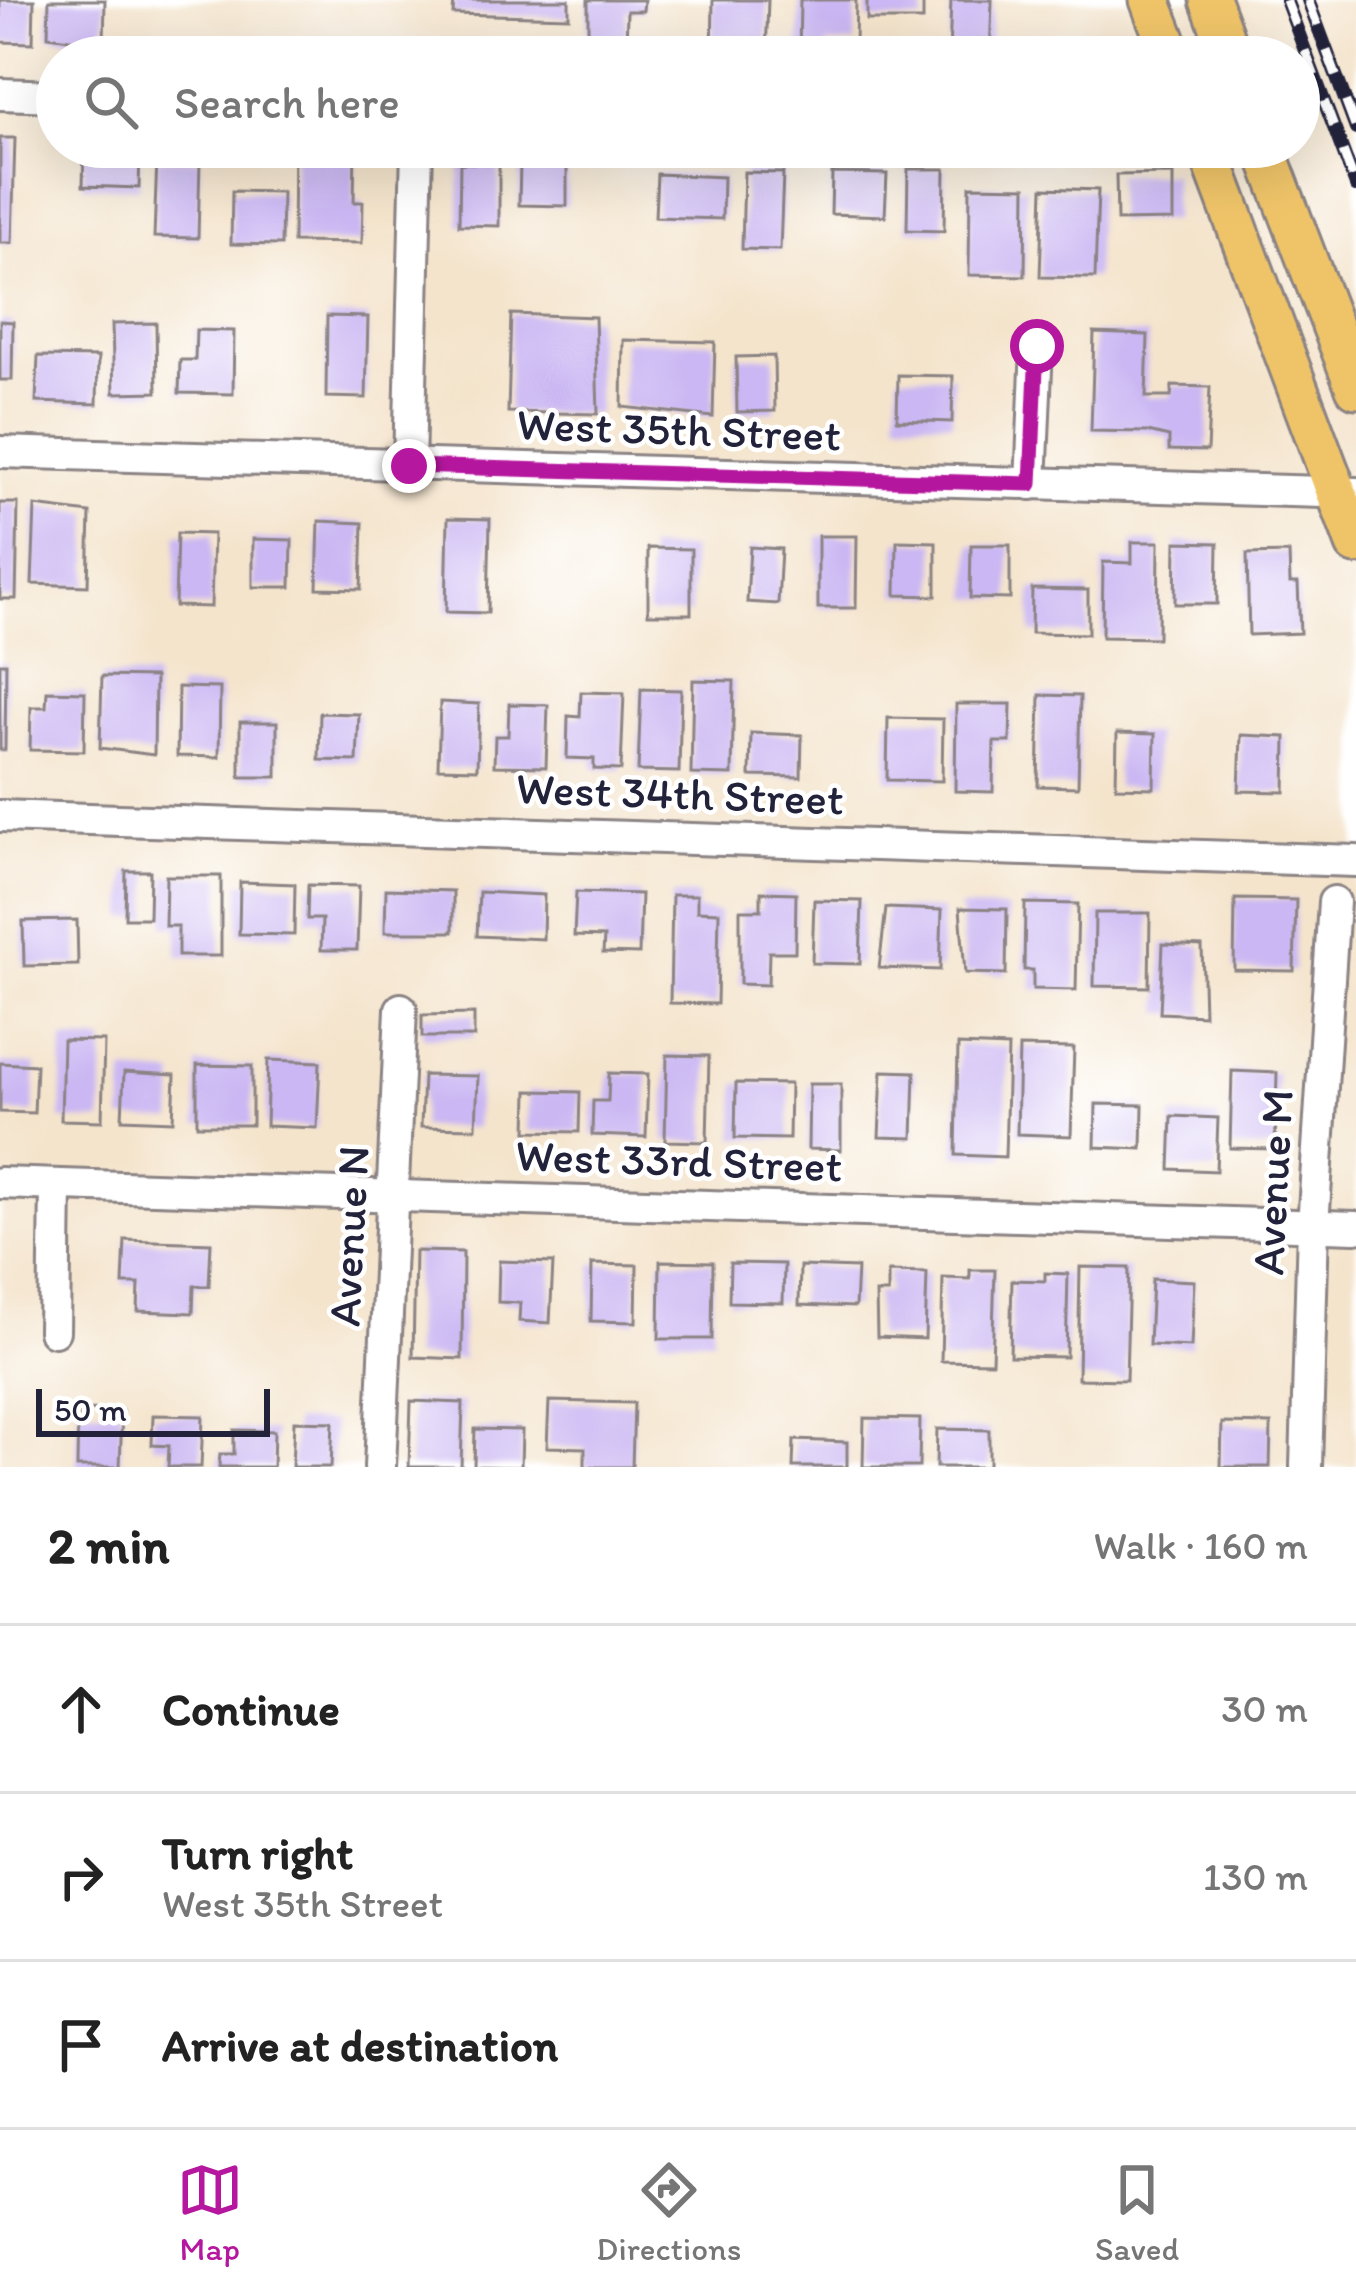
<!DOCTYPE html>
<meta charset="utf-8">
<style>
body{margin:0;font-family:Itim,sans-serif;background:#f6f6f6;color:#222}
.scale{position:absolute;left:36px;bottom:30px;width:234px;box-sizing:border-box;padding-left:12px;border:6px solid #22223b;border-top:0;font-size:33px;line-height:42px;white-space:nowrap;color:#22223b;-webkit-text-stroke:9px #fff;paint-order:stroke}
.stop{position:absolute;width:36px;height:36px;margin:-27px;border:9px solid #b5179e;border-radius:50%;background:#fff}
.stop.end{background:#b5179e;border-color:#fff;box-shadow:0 3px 12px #0008}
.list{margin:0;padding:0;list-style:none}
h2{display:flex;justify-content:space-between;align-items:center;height:156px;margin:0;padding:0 48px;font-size:51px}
h2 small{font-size:39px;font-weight:400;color:#767676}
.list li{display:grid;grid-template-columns:78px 1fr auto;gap:36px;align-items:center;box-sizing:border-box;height:168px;padding:0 48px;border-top:3px solid #e0e0e0}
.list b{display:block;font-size:45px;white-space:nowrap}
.list p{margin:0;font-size:39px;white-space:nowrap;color:#767676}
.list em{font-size:39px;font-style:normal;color:#767676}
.icon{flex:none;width:66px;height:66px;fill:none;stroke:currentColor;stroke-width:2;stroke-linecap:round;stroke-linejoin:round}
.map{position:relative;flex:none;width:1356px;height:1467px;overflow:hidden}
.search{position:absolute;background:#fff;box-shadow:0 12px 48px #0002;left:36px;right:36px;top:36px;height:132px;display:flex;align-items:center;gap:30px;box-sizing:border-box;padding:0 42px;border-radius:66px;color:#767676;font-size:45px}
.sheet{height:660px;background:#fff}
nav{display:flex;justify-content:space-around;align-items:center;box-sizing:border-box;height:168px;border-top:3px solid #e0e0e0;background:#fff;font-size:33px;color:#767676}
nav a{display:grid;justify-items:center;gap:6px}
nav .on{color:#b5179e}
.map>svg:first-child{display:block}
.building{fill:#cbb7f3}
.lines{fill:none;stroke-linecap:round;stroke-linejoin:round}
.minor-casing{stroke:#8b8384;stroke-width:36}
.major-casing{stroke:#8b8384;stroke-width:45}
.minor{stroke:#fff;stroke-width:30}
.major{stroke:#efc469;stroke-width:39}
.rail-casing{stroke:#22223b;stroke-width:14}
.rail{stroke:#fff;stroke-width:9;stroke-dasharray:27;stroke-linecap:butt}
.route{stroke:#b5179e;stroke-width:15}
.labels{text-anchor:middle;stroke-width:9;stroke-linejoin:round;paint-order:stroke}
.street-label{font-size:45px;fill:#22223b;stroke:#fff}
</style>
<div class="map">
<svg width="1356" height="1467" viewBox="0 0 1356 1467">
<rect width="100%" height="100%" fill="#fff"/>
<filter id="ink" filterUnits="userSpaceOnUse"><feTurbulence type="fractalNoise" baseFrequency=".00833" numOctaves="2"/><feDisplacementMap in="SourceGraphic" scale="24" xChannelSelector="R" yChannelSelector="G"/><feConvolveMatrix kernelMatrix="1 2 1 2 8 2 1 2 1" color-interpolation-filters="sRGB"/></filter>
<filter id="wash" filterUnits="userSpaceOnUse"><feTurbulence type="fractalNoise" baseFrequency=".004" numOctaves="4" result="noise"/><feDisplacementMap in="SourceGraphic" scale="48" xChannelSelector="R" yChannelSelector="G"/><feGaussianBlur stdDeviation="2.7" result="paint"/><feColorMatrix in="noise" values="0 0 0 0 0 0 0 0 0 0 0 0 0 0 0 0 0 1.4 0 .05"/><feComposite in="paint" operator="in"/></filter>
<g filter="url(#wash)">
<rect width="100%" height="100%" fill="#f4e4cc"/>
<g id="blocks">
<g class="building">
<polygon points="0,0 34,0 33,43 0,42"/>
<polygon points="49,0 105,0 104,44 48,36"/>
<polygon points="454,0 569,0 569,17 453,14"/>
<polygon points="588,0 644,0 643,11 627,11 626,50 588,49"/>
<polygon points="713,0 768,0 766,57 712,57"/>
<polygon points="800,0 856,0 855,44 827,44 826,57 799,57"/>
<rect x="867" y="0" width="56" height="20"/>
<polygon points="951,0 992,0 990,57 949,57"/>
<polygon points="0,138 15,138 12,243 0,243"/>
<polygon points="294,147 355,147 354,202 363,202 362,243 293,242"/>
<polygon points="84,148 140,149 139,188 83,186"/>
<polygon points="157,159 200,160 198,238 154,237"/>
<polygon points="460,163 499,164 499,226 459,225"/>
<polygon points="520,163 567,164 567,206 519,205"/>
<polygon points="908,169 945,169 944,231 907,230"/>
<polygon points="744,172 783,173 780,250 742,249"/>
<polygon points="832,173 887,174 885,216 831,214"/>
<polygon points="657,174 723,177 722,219 655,217"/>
<polygon points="1173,174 1173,220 1117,221 1116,175"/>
<polygon points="970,186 1026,187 1025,276 969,275"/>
<polygon points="1043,188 1098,190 1095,278 1040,277"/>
<polygon points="232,191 282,192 281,245 231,244"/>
<polygon points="511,314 595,317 598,414 508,412"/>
<polygon points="327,316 368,317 366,398 326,397"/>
<polygon points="0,321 13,322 12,380 0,380"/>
<polygon points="156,323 157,392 114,393 112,324"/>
<polygon points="196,330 234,331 233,394 179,393 180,360 195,360"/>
<polygon points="1094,333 1148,335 1146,397 1171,397 1172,386 1210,387 1207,451 1169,450 1169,437 1148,432 1091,431"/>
<polygon points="623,340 715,342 713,417 622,407"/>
<polygon points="38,356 98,357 97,404 36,402"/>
<polygon points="774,356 775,411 737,412 736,357"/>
<polygon points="898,375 953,376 952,422 897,420"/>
<polygon points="0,503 18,503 16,599 0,599"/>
<polygon points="35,506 90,513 88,586 32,584"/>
<polygon points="448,518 490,519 488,613 446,612"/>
<polygon points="319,521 363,523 361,589 317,588"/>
<polygon points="177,533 213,534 211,607 175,606"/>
<polygon points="818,536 857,536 856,608 818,608"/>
<polygon points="253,539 292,540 291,587 253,587"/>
<polygon points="897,541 936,542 936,596 896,595"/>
<polygon points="1132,542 1159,542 1158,638 1102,637 1103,562 1132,563"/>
<polygon points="1176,542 1218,543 1217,604 1175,604"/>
<polygon points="971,545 1010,545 1010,599 970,598"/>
<polygon points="750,547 781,549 778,604 747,602"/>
<polygon points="648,548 691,549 691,614 648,614"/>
<polygon points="1289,553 1290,583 1298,583 1300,633 1249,635 1247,554"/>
<polygon points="1032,589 1088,590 1088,634 1031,633"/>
<polygon points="0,663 6,663 5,750 0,750"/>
<polygon points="102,676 155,677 154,755 100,748"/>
<polygon points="693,680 734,681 732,775 691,774"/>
<polygon points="178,687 220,688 219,757 177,756"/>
<polygon points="641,689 681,690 679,772 638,771"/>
<polygon points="47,691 85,692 84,751 30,750 31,707 46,707"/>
<polygon points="581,692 624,693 621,770 594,769 594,759 567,758 568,716 580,717"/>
<polygon points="1040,695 1080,696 1078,787 1038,786"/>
<polygon points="440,702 479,704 477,769 438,768"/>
<polygon points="509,704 548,705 546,767 494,766 495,736 508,736"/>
<polygon points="956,704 1011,704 1010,742 994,742 993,792 955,791"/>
<polygon points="320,713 359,714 357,761 319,760"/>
<polygon points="888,718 943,719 942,781 887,780"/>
<rect x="240" y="722" width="37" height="55"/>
<polygon points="751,733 802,735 801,777 750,776"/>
<polygon points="1117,733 1155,734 1154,788 1116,787"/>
<polygon points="1241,735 1286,737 1285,792 1239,791"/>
<polygon points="126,871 150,871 149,918 125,918"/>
<polygon points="166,876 221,876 221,956 178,956 178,926 165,926"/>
<polygon points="240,882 295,884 294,935 239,934"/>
<polygon points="308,885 359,886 357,950 321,950 322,919 307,919"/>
<polygon points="386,889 453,891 453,932 385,932"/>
<polygon points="479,892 544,895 543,939 477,936"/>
<polygon points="576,892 641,894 639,954 603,953 604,937 574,936"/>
<polygon points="761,892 796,893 795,952 769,952 768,985 740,984 740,910 761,910"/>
<polygon points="672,895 697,895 697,911 719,912 717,1004 670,1003"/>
<polygon points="1235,899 1296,900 1294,971 1234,970"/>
<polygon points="814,900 862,901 860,964 812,963"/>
<polygon points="1025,903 1078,904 1076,990 1033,989 1033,970 1024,970"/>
<polygon points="886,908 942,910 940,970 879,968"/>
<polygon points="960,908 1007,909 1006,974 965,973"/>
<polygon points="1095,913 1150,913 1149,987 1094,986"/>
<polygon points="77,920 78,965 24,966 23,921"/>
<polygon points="1163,944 1202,946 1204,1015 1160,1013"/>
<polygon points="474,1014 474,1037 422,1037 422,1015"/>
<polygon points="63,1040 104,1041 102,1121 61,1120"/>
<polygon points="958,1045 1008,1047 1005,1157 956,1155"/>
<polygon points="1019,1047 1074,1048 1071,1136 1017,1134"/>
<polygon points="667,1055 709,1056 707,1142 665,1141"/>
<polygon points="268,1060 320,1062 317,1128 266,1126"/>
<polygon points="0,1063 36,1065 34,1113 0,1112"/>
<polygon points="197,1065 252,1066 252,1125 197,1125"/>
<polygon points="882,1071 915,1072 913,1138 879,1137"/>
<polygon points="1232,1071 1277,1073 1275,1149 1230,1148"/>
<polygon points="124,1072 175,1075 173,1121 122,1119"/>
<polygon points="609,1073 648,1074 646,1137 592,1135 593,1101 608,1101"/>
<polygon points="423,1075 478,1076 476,1128 421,1127"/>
<polygon points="736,1083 790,1084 789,1139 735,1138"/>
<polygon points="809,1084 841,1084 841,1150 808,1149"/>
<polygon points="528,1091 580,1092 579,1132 527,1131"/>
<polygon points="1096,1104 1143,1105 1142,1149 1095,1147"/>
<polygon points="1172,1116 1218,1118 1216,1171 1170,1169"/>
<polygon points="125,1240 211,1243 209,1286 194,1286 193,1313 138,1311 139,1284 123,1284"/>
<polygon points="415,1251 463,1252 462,1359 413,1357"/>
<polygon points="499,1261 553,1263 550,1323 519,1321 520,1303 498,1302"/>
<polygon points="660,1261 713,1262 712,1339 659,1339"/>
<polygon points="730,1263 784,1264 783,1303 729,1302"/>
<polygon points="592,1264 637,1265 636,1322 591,1321"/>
<polygon points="800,1266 857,1268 855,1307 799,1305"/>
<polygon points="1080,1267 1129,1268 1126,1380 1078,1379"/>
<polygon points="970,1270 995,1270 992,1362 941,1361 943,1278 970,1279"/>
<polygon points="888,1272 927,1273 925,1339 877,1337 876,1293 888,1293"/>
<polygon points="1045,1273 1068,1274 1066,1357 1010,1356 1012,1280 1045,1281"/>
<polygon points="1152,1279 1194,1281 1191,1347 1149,1345"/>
<polygon points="411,1401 463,1403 461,1467 409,1467"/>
<polygon points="549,1401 634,1403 632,1467 585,1467 585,1448 547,1447"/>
<polygon points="78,1410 122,1411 120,1467 77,1467"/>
<polygon points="153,1415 203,1416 201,1467 168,1467 169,1446 152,1445"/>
<polygon points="864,1418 920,1419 919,1467 863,1467"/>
<polygon points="294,1421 333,1422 331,1467 292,1467"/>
<polygon points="1222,1423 1271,1424 1270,1467 1221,1467"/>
<polygon points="475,1429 522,1430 521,1467 474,1466"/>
<polygon points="937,1429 989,1430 989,1467 936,1467"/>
<polygon points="234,1430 274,1431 273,1467 219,1467 220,1454 234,1454"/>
<polygon points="794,1440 847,1442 847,1467 793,1467"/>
</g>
</g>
</g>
<g filter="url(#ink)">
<use href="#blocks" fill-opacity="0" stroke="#8b8384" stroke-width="3"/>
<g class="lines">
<defs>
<g id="minor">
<polyline points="0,94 57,96"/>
<polyline points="0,452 1356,493"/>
<polyline points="409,466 417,147"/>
<polyline points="1031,484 1037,346"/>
<polyline points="0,816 1356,861"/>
<polyline points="0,1183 1356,1227"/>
<polyline points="54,1331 56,1185"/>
<polyline points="380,1467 401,1009"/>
<polyline points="1306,1467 1313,1226 1334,902"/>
</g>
<g id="major">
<polyline points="1150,0 1172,57"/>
<polyline points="1210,0 1231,57"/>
<polyline points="1207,147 1356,544"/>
<polyline points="1264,147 1356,388"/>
</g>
</defs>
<use href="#minor" class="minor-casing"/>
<use href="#major" class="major-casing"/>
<use href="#minor" class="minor"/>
<use href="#major" class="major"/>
<defs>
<g id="rail">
<polyline points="1286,0 1356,186"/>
<polyline points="1308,0 1356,129"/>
</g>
</defs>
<use href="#rail" class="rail-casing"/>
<use href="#rail" class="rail"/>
</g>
</g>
<g class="lines" filter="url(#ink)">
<polyline class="route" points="409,466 1031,484 1037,346"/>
</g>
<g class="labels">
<g class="street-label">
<text transform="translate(679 429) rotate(2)" y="16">West 35th Street</text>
<text transform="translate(680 793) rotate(2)" y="16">West 34th Street</text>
<text transform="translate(679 1160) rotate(2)" y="16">West 33rd Street</text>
<text transform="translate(1272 1182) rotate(-87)" y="16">Avenue M</text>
<text transform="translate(348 1236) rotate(-87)" y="16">Avenue N</text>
</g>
</g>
</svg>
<div class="scale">50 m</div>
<div class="stop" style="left:1037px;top:346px"></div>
<div class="stop end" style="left:409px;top:466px"></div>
<div class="search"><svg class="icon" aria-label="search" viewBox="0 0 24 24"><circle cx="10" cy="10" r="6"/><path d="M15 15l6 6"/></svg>Search here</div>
</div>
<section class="sheet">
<h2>2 min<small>Walk · 160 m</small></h2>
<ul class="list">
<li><svg class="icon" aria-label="ahead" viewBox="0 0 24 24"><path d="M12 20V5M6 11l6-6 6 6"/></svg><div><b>Continue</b></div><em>30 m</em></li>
<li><svg class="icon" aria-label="right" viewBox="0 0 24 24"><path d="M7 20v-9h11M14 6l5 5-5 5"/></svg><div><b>Turn right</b><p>West 35th Street</p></div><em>130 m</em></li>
<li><svg class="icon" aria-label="arrive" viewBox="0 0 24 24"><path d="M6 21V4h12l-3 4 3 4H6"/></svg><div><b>Arrive at destination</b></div></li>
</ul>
</section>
<nav>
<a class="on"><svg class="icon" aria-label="map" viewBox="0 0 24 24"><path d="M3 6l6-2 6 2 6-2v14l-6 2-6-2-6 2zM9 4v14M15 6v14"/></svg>Map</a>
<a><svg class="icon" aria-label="directions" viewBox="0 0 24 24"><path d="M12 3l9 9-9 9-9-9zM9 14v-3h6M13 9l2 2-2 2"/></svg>Directions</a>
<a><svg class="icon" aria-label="saved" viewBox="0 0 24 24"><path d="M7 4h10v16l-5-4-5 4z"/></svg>Saved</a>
</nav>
